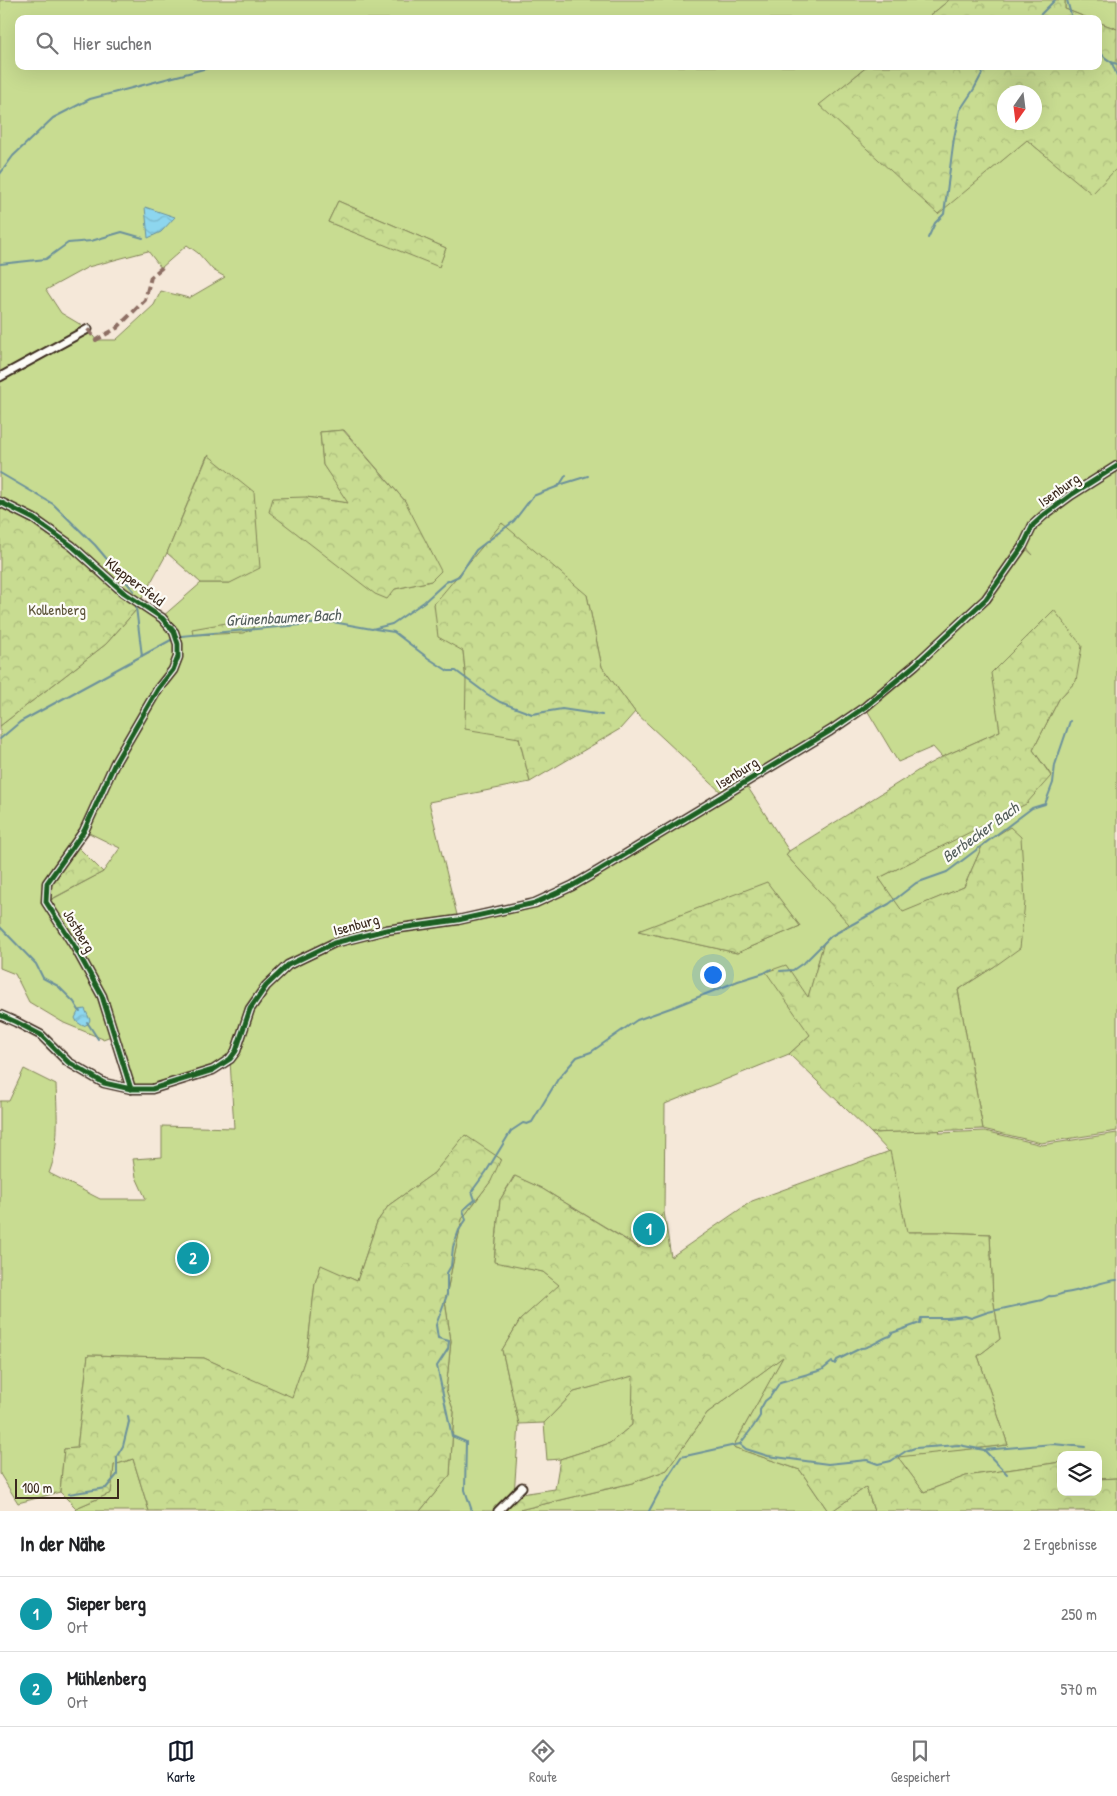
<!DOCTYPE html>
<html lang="de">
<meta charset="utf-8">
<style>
body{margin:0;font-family:"Patrick Hand",sans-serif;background:#f2f2f2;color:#202124}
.controls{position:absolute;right:15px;bottom:15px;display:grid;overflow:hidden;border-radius:10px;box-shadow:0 5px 20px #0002}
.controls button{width:45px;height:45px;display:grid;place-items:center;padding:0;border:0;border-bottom:1px solid #e0e0e0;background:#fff;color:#202124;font:25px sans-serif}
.compass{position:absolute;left:997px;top:85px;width:45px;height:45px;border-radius:50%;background:#fff;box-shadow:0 5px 20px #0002;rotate:194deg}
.scale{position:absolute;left:15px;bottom:12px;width:104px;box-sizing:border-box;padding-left:5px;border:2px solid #3b2a1e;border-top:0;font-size:14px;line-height:18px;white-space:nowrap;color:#3b2a1e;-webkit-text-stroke:4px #fdfcf7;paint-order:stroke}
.you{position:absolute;left:712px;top:974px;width:18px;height:18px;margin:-12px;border:4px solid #fff;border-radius:50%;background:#1a73e8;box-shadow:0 0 0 8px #1a73e833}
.badge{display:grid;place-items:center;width:32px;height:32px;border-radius:50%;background:#111827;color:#fff;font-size:16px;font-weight:700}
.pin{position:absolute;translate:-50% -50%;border:2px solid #fff;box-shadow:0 1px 5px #0006}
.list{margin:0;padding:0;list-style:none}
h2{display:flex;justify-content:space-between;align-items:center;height:65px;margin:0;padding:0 20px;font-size:21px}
h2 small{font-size:16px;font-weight:400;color:#757577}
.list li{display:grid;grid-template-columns:32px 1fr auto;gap:15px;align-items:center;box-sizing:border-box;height:75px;padding:0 20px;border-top:1px solid #e0e0e0}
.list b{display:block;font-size:19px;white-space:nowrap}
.list p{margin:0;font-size:16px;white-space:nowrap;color:#757577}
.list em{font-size:16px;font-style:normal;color:#757577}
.icon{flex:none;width:28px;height:28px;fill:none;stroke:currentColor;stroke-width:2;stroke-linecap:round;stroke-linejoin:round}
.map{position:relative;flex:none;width:1117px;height:1511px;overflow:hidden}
.search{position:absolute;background:#fff;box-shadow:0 5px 20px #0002;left:15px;right:15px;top:15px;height:55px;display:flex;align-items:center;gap:12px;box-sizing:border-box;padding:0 18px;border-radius:10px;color:#757577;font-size:19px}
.sheet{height:215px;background:#fff}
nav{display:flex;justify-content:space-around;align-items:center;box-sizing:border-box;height:70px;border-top:1px solid #e0e0e0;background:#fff;font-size:14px;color:#757577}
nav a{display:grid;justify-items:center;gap:2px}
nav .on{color:#111827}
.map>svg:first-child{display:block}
.green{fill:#c8dc91;stroke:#828358;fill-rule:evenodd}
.forest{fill:url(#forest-crowns);stroke:#828358;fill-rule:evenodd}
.water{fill:url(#water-waves);stroke:#6c919b}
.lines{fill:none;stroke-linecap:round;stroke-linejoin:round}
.stream{stroke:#6c919b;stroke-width:2}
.street-casing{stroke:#3b2a1e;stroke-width:11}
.street{stroke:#fdfcf7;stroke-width:7}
.quiet{stroke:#8d6e63;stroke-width:4;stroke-dasharray:8 4;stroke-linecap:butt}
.cycleway-casing{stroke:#fdfcf7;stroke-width:8}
.cycleway{stroke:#1b5e20;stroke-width:5}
.labels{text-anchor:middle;stroke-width:4.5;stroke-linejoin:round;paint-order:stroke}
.street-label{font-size:15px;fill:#3b2a1e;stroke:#fdfcf7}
.park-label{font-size:15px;fill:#5e563b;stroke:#fdfcf7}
.water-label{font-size:16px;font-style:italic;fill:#545e5c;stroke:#fdfcf7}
</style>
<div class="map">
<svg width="1117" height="1511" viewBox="0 0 1117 1511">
<defs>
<pattern id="forest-crowns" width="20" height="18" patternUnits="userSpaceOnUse" patternTransform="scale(1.25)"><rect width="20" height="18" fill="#c8dc91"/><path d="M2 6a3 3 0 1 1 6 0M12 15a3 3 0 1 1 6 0" fill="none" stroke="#adbd7d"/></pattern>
<pattern id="water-waves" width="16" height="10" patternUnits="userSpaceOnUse" patternTransform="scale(1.25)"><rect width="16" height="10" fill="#8dd6ee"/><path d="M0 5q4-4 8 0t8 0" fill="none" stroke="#7bb8cc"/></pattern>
</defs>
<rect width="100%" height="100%" fill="#f5e8d9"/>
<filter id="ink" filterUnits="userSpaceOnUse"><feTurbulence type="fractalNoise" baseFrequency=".02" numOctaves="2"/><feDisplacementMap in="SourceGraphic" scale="10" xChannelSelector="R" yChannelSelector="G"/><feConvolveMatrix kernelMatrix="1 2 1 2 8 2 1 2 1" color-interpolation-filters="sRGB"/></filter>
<g filter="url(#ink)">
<g class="green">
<path d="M 0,0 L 949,0 L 926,19 L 19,19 L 19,66 L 868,66 L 820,105 L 938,213 L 1027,140 L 1092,193 L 1117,168 L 1117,461 L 1041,513 L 1029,524 L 1020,545 L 995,585 L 1023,546 L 1033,555 L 1026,547 C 1029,540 1033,533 1038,527 C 1057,504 1092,486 1117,470 L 1117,1131 L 1041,1143 L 983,1129 L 958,990 L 995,966 L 1009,828 L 983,844 L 964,887 L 902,913 L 879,878 L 939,847 L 1051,775 L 1033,750 L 1059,699 L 1076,681 L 992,673 L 1000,731 L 942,757 L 933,747 L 898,762 L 864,705 L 731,792 L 747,786 L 789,851 L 786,855 L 850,924 L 824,942 L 808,998 L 810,1035 L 789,1054 L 665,1104 L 664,1212 L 640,1248 L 541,1188 L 514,1176 L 500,1200 L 494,1261 L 543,1272 L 560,1285 L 520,1320 L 502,1350 L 519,1424 L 514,1495 L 498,1511 L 420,1511 L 450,1475 L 454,1412 L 446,1390 L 451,1341 L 445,1301 L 462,1219 L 491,1181 L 466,1135 L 434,1173 L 389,1205 L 377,1222 L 357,1281 L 321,1266 L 315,1283 L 307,1353 L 292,1398 L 204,1358 L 88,1355 L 77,1448 L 64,1449 L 60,1492 L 18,1503 L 0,1474 L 0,1101 L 9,1101 L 24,1069 L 56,1085 C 57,1114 60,1146 49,1173 L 100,1199 L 146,1199 L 136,1177 L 133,1159 L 162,1157 L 162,1126 L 234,1128 L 230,1060 L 213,1070 L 152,1089 L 131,1089 L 114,1035 L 103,1039 L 64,1023 L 29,1002 L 15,974 L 0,968 L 0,726 L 106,644 L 136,610 L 140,602 L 0,502 ZM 338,201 L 446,248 L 439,266 L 328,222 ZM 187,245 L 198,253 L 213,270 L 225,277 L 189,298 L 161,291 L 154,305 L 116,340 L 96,340 L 88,329 L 61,313 L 46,290 L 88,267 L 148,251 L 161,268 ZM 344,430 L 405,501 L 431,581 L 395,589 L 306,497 L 349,503 L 323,465 L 320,432 ZM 207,456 L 230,583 L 201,583 L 162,617 L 140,602 L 167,553 ZM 587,595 L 602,667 L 635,712 L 724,795 L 535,903 L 458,919 L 429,802 L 530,782 L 519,738 L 466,680 L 463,651 ZM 98,800 L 87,832 L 120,848 L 103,872 L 47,902 ZM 767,883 L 800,926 L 737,953 L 639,931 Z"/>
<polygon points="1065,0 1117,0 1117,29 1098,22 1098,19 1090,19 1065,9"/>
<polygon points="939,1130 940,1133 985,1131 1042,1145 1117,1133 1117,1478 1098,1479 1098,1455 1061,1455 1061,1462 966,1476 924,1492 897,1456 1008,1445 978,1356 1000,1339 993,1298 990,1234 942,1232 906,1232 890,1153 871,1133"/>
<polygon points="784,1356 733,1447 800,1470 828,1511 515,1511 632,1483 667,1470 707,1413"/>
<polygon points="634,1375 632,1425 610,1443 560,1459 547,1460 544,1423 574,1392"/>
<polygon points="133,1459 149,1511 75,1511 76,1508 111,1493 114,1465"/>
<polygon points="866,1487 874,1511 832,1511"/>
</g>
<g class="forest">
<polygon points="949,0 1065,0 1065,9 1090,19 926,19"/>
<path d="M 1098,22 L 1117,29 L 1117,168 L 1092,194 L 1027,140 L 938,214 L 819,105 L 868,66 L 1098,66 ZM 1004,92 L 1034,92 L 1034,122 L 1004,122 Z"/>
<polygon points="338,201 446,248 439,267 328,222"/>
<polygon points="343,430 405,501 441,571 431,581 395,589 387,599 375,594 269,512 273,498 306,497 348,503 323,465 320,432"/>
<polygon points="208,455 254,492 260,568 230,583 201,583 167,553"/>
<polygon points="0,502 34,519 140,602 136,610 106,644 0,726"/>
<polygon points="502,523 587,595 602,667 635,712 620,729 530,782 519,738 465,729 466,680 463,651 438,637 434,604"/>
<polygon points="1054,610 1082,646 1076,681 1059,699 1033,750 1051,776 1026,804 879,878 903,912 964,887 983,844 1010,827 1021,837 1025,902 1020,948 995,966 958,990 983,1129 871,1133 789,1054 810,1035 766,972 786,965 808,997 824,942 849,924 786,855 789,851 927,765 942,757 1000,731 991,673"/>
<polygon points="249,619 255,621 253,629 243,633 193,635 192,629"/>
<polygon points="78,847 103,872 46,902 47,883"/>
<polygon points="767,882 800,926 737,953 638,931"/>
<polygon points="465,1135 501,1159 491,1181 462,1219 445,1301 451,1341 446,1390 454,1412 450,1475 420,1511 149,1511 133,1459 114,1465 111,1493 76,1508 60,1492 64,1449 77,1448 88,1355 204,1358 292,1397 307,1353 315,1283 321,1265 357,1281 377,1222 389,1205 434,1173"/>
<polygon points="890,1151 907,1232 942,1232 990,1234 993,1298 1000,1339 978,1356 1008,1445 898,1457 924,1492 966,1476 1061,1462 1061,1492 1098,1492 1098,1479 1117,1478 1117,1511 874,1511 866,1487 832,1511 828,1511 800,1470 733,1447 783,1357 707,1413 667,1470 632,1483 515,1511 498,1511 514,1495 555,1489 560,1459 610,1443 632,1425 633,1376 574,1392 544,1423 519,1424 502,1350 520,1320 559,1285 543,1272 494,1262 500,1200 515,1176 541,1188 639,1248 664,1212 671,1257 752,1201"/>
</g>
<g class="water">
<polygon points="145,207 175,217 161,232 148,238"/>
<polygon points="85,1009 90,1020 88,1024 83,1026 77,1022 75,1018 79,1010"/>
</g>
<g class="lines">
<g class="stream">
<polyline points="1067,0 1071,15 1074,19"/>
<polyline points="1036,19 1055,0"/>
<path d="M 1098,49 C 1103,56 1108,62 1117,64"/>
<polyline points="1112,63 1117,76"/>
<polyline points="0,174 13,156 53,118 90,99 215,66"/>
<polyline points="928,238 935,223 944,214 954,138 960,110 974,89 986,66"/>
<polyline points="0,264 46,259 68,243 91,241 122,232 143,238"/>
<polyline points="0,473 53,504 95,545 134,591"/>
<polyline points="559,485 588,476"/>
<polyline points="136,607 142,656"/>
<polyline points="375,629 394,632 428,658 448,671 456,671 487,694 500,702 532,714 562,709 602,715"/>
<polyline points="181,636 333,622 372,629 392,624 424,602 446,582 459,576 476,550 514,521 533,496 559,486 566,475"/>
<polyline points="0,739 20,722 171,640"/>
<polyline points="0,927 36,964 43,978 58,986 74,1002 80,1012"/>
<polyline points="780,971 793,970 806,961 831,936 889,904 916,883 947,872 1032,808 1045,804 1053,783 1055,765 1070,721"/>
<polyline points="87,1022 98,1039"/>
<path d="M 740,1444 L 753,1427 L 760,1416 L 760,1410 L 765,1401 L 770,1397 L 780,1382 L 822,1370 L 832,1362 L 835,1364 L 837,1360 L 861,1348 C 870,1348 880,1339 890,1336 L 892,1333 L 920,1323 L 921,1318 L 947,1318 L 965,1316 L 971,1318 L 988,1312 L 1042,1300 L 1049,1296 C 1056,1297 1059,1294 1065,1293 C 1083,1291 1100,1281 1117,1280"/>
<polyline points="985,1451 1007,1474"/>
<polyline points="69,1494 106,1488 117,1475 117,1456 123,1446 129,1422 128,1416"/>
<polyline points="472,1511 465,1490 466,1442 452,1436 437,1366 448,1349 449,1341 438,1338 436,1325 447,1295 447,1273 451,1266 453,1247 459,1230 466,1220 463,1210 475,1200 472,1191 486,1172 511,1131 523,1123 527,1124 532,1122 558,1079 577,1057 591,1052 637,1020 676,1006 738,981 764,973 771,969"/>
<polyline points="649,1511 664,1483 681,1457 740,1444 746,1449 768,1456 828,1464 867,1460 878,1464 891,1461 906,1451 915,1448 959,1445 984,1450 1053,1444 1085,1447"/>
</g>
<defs>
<g id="street">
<polyline points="0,377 88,329"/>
<polyline points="0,502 34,519 72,546 123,592 162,618 174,632 178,644 178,657 173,670 158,689 115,763 84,831 47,883 46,902 75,947 102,996 131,1089"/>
<polyline points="0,1015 16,1022 41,1035 68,1062 104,1083 131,1089 152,1089 213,1070 230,1059 236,1051 250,1009 266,986 288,965 334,943 386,930 458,920 535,903 572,886 598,871 830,731 865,707 915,665 986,599 1023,546 1033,525 1044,515 1071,495 1117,466"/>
<polyline points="498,1511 522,1487"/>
</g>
</defs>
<use href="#street" class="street-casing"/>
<use href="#street" class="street"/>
<polyline class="quiet" points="88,329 96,340 117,328 145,300 151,277 165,265"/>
<defs>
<g id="cycleway">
<polyline points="0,502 34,519 72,546 123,592 162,618 174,632 178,644 178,657 173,670 158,689 115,763 84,831 47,883 46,902 75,947 102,996 131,1089"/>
<polyline points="0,1015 16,1022 41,1035 68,1062 104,1083 131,1089 152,1089 213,1070 230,1059 236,1051 250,1009 266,986 288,965 334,943 386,930 458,920 535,903 572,886 598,871 830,731 865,707 915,665 986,599 1023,546 1033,525 1044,515 1071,495 1117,466"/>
</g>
</defs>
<use href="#cycleway" class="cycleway-casing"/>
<use href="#cycleway" class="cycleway"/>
</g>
</g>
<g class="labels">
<g class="street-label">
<text transform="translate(1059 490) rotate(-35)" y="5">Isenburg</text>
<text transform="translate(135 582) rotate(37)" y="5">Kleppersfeld</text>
<text transform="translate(737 773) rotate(-32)" y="5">Isenburg</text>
<text transform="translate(356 925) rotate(-15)" y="5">Isenburg</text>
<text transform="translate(79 931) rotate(59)" y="5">Jostberg</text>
</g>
<g class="park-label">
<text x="57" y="615">Kollenberg</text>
</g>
<g class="water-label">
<text transform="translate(283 617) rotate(-3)" y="6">Grünenbaumer Bach</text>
<text transform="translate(980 832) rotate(-36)" y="6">Berbecker Bach</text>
</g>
</g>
</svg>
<div class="controls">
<button><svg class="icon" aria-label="layers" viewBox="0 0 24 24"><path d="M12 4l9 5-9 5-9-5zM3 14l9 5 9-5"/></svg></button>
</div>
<svg class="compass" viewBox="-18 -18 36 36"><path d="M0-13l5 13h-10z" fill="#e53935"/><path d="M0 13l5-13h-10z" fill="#757577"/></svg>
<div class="scale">100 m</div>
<div class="you"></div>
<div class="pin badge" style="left:649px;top:1229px;background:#0f9aa8">1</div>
<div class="pin badge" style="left:193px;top:1258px;background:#0f9aa8">2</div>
<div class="search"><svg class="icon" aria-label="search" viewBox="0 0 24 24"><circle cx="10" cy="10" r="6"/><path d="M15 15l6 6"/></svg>Hier suchen</div>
</div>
<section class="sheet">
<h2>In der Nähe<small>2 Ergebnisse</small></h2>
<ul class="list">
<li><span class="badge" style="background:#0f9aa8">1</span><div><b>Sieper berg</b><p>Ort</p></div><em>250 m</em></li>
<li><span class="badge" style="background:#0f9aa8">2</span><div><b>Mühlenberg</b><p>Ort</p></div><em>570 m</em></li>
</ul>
</section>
<nav>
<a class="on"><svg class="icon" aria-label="map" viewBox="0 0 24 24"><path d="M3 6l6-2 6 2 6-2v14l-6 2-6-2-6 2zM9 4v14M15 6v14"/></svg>Karte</a>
<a><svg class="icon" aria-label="directions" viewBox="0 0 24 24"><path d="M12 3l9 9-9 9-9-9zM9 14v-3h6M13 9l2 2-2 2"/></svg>Route</a>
<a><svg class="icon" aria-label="saved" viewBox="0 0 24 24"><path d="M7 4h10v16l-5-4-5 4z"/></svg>Gespeichert</a>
</nav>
